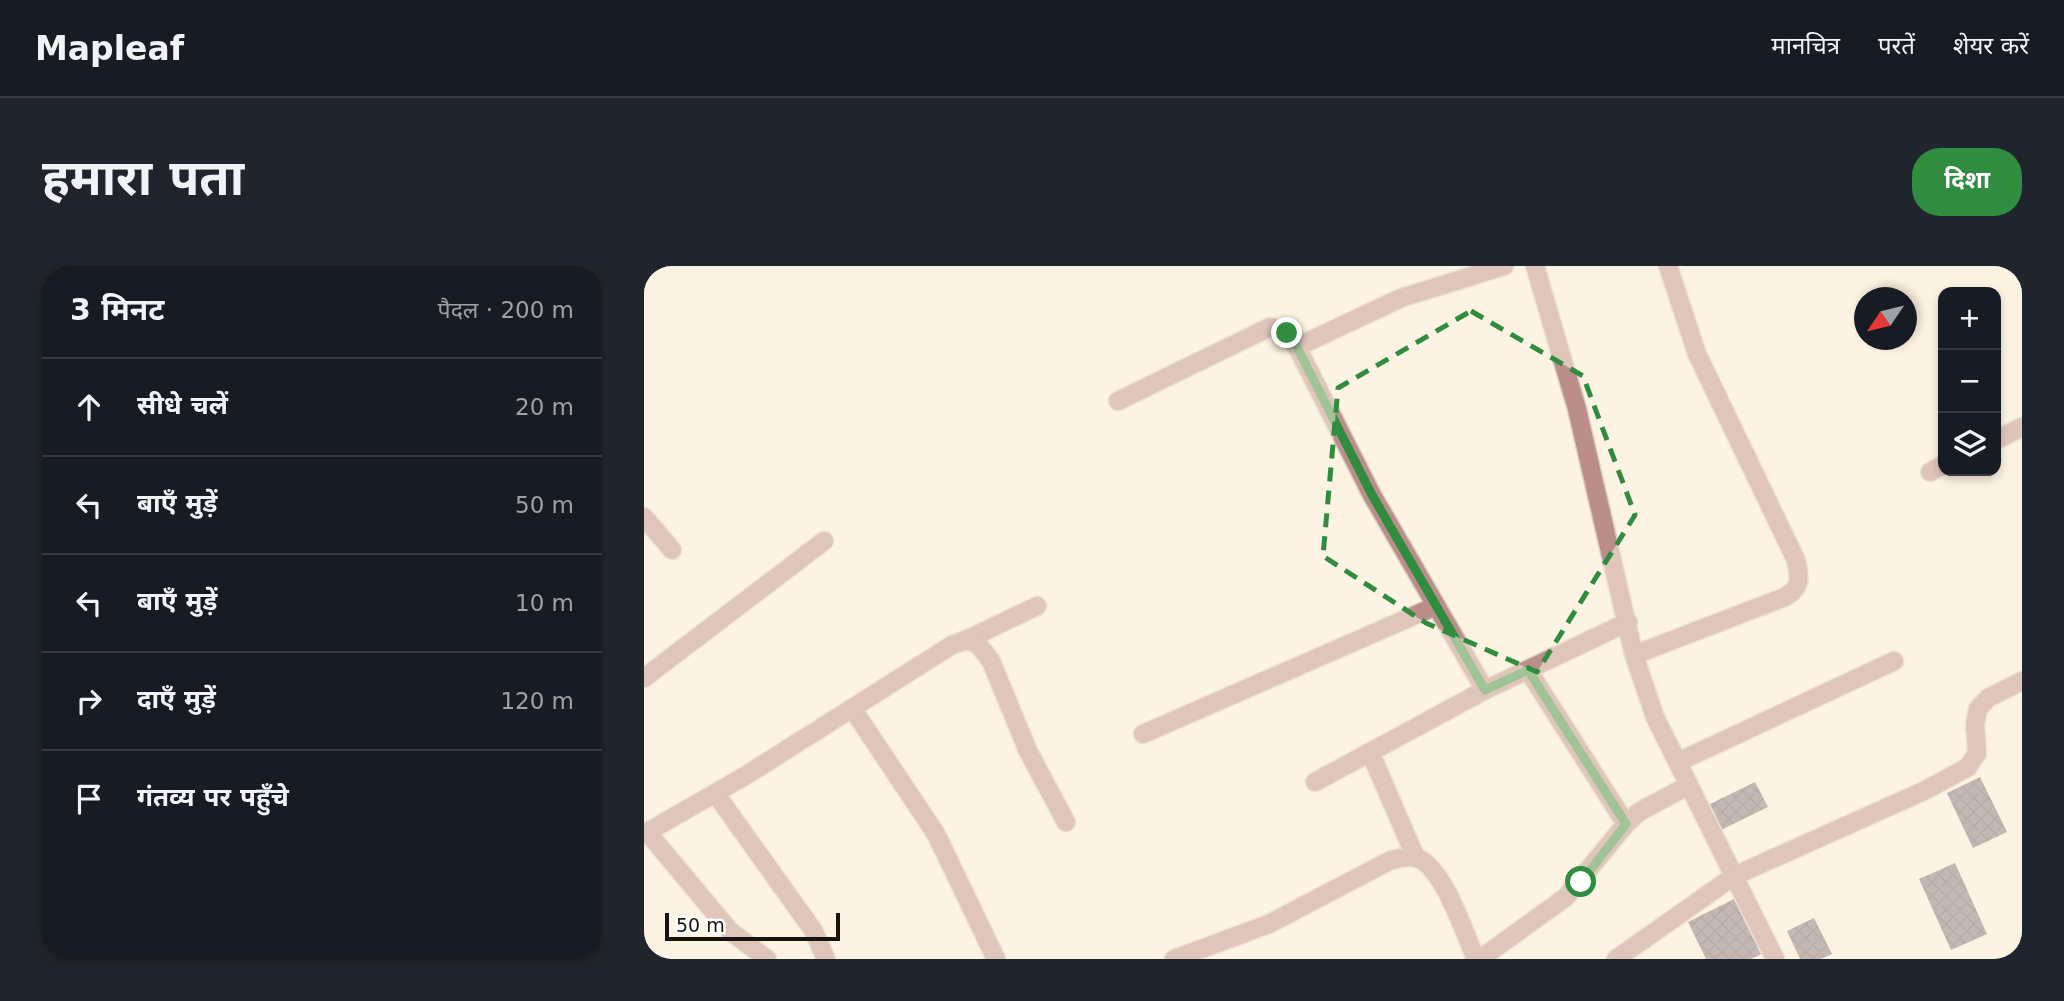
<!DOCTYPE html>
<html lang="hi">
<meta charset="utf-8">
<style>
body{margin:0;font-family:"DejaVu Sans","Noto Sans Devanagari",sans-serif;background:#20242c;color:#f1f3f6}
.controls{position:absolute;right:21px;top:21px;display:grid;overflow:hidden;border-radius:14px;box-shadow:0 4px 10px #0003}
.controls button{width:63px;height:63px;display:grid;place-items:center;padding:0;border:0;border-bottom:2px solid #363941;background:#171b24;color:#f1f3f6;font:35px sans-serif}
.compass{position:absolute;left:1210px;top:21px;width:63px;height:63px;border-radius:50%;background:#171b24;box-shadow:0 4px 10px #0003;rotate:235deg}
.scale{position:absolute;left:21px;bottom:18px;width:175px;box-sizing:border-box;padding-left:7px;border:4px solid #17140e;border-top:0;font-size:19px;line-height:24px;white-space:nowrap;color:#17140e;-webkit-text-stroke:5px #fff;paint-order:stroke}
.stop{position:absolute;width:21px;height:21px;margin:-16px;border:5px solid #308d3f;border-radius:50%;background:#fff}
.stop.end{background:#308d3f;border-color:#fff;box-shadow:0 2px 7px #0008}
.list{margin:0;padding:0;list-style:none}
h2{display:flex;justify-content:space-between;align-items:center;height:91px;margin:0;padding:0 28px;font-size:30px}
h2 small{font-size:23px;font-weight:400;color:#9ea1a6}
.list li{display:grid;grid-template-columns:46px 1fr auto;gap:21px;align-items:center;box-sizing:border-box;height:98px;padding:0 28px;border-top:2px solid #363941}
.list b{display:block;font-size:26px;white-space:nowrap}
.list em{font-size:23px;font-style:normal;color:#9ea1a6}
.icon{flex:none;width:38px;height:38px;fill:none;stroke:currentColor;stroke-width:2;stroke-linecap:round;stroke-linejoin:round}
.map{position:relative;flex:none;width:1378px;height:693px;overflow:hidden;border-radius:28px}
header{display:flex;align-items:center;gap:42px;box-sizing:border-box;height:98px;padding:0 35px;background:#171b24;border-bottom:2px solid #363941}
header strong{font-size:33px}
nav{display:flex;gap:38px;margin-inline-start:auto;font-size:24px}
.intro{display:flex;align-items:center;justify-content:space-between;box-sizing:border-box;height:168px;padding:0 42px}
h1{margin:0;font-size:49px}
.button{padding:18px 32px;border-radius:28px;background:#308d3f;color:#fff;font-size:24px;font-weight:700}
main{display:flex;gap:42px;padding:0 42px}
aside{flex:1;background:#171b24;border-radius:28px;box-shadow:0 4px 10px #0003}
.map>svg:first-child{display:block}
.building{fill:url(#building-cross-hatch)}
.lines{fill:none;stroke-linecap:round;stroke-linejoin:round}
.street-casing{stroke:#d8cfc0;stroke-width:21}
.street{stroke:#bb8e8b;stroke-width:18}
.route{stroke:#308d3f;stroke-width:9}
.marked{fill:none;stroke:#308d3f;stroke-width:5;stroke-dasharray:14 9;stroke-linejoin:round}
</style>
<header>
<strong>Mapleaf</strong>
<nav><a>मानचित्र</a><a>परतें</a><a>शेयर करें</a></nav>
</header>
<div class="intro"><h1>हमारा पता</h1><a class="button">दिशा</a></div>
<main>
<aside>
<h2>3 मिनट<small>पैदल · 200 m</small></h2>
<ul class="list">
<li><svg class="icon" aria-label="ahead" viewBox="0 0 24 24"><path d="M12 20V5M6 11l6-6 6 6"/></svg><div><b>सीधे चलें</b></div><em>20 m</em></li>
<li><svg class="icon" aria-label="left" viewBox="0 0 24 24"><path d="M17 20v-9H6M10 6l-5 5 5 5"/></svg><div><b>बाएँ मुड़ें</b></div><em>50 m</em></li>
<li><svg class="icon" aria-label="left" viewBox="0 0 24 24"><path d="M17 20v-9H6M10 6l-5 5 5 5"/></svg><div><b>बाएँ मुड़ें</b></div><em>10 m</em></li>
<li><svg class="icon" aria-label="right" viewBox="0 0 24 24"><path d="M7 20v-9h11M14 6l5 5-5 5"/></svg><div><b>दाएँ मुड़ें</b></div><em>120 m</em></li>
<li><svg class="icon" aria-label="arrive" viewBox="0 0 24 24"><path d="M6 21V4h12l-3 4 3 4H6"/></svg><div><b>गंतव्य पर पहुँचे</b></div></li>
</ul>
</aside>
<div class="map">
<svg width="1378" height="693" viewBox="0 0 1378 693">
<defs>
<pattern id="building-cross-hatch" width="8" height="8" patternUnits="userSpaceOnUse" patternTransform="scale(1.75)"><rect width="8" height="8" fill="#81717c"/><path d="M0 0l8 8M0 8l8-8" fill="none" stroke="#695c64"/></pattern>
</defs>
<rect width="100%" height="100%" fill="#fdf3e2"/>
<g class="building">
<polygon points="1336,511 1363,566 1329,582 1303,527"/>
<polygon points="1111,516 1124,541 1077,564 1064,539"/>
<polygon points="1311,597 1343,668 1307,684 1275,613"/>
<polygon points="1092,632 1120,687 1107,693 1062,693 1044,656"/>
<polygon points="1170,652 1188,688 1177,693 1156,693 1143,665"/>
</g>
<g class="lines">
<defs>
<g id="street">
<polyline points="860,0 757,32 653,81 728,229 841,424 984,356"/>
<polyline points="891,0 933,143 990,389 1011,451 1090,610 972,693"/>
<polyline points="474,135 626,61 643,67 653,81"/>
<polyline points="1352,174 1378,161"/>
<polyline points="1286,206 1299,199"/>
<polyline points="0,251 28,284"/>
<polyline points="322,374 393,340"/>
<path d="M 990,389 L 1141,331 C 1158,321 1156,312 1152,294 L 1053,88 L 1024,0"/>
<polyline points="884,404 982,558"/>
<polyline points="0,412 180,275"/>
<polyline points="208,442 292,568 352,693"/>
<polyline points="499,468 792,340"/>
<polyline points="726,486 772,592"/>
<polyline points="1034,496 1250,395"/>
<polyline points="671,516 841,424"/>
<polyline points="71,527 169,664 182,693"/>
<polyline points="4,567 86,665 123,693"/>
<polyline points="0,568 101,510 308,379 322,374 334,378 347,395 384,485 422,556"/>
<path d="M 530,693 L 625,658 L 747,594 C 758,592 769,588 779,595 C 803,612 820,666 832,693"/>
<polyline points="836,693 922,631 982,558 995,546 1045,519"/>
<polyline points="1131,693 1090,610 1282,524 1324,501 1333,487 1331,458 1334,443 1344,432 1378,415"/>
</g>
</defs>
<use href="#street" class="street-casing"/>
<use href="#street" class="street"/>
</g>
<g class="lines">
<polyline class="route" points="643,67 653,81 728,229 841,424 884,404 982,558 937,616"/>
</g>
<path d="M0 0H1378V693H0ZM 827,45 L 939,110 L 991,249 L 893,406 L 782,357 L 679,290 L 694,122 Z" fill="#fdf3e2" fill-opacity=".55" fill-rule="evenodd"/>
<path class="marked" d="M 827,45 L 939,110 L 991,249 L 893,406 L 782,357 L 679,290 L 694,122 Z"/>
</svg>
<div class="controls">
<button>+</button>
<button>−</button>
<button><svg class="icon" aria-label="layers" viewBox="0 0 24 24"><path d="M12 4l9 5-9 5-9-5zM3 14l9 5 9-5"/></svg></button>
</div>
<svg class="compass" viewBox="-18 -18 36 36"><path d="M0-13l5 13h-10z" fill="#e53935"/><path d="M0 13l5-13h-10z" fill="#9ea1a6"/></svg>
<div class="scale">50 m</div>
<div class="stop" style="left:937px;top:616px"></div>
<div class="stop end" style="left:643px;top:67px"></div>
</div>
</main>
